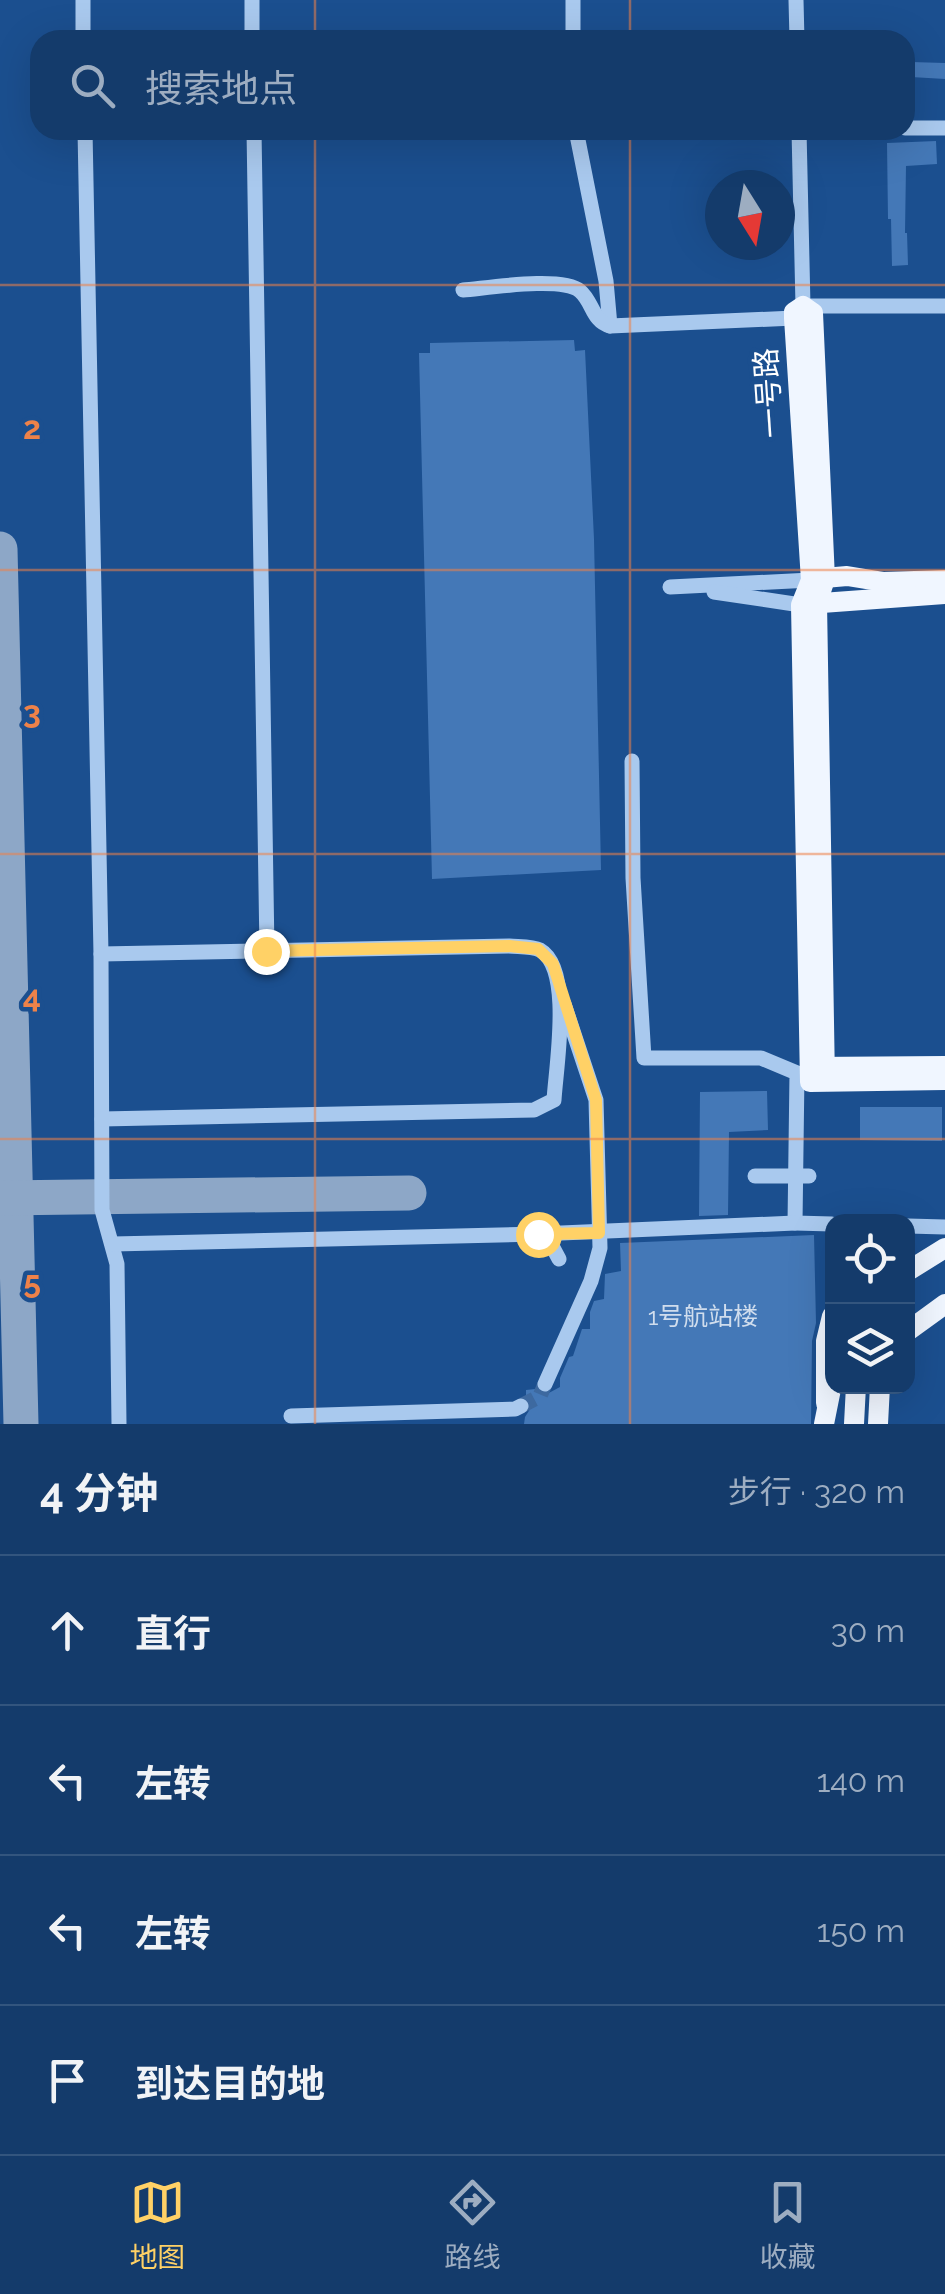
<!DOCTYPE html>
<html lang="zh">
<meta charset="utf-8">
<style>
body{margin:0;font-family:Raleway,"Noto Sans SC",sans-serif;background:#214673;color:#f1f3f6}
.controls{position:absolute;right:30px;bottom:30px;display:grid;overflow:hidden;border-radius:20px;box-shadow:0 10px 40px #0002}
.controls button{width:90px;height:90px;display:grid;place-items:center;padding:0;border:0;border-bottom:2px solid #33557e;background:#143b6b;color:#f1f3f6;font:50px sans-serif}
.compass{position:absolute;left:705px;top:170px;width:90px;height:90px;border-radius:50%;background:#143b6b;box-shadow:0 10px 40px #0002;rotate:169deg}
.stop{position:absolute;width:30px;height:30px;margin:-22px;border:8px solid #ffd166;border-radius:50%;background:#fff}
.stop.end{background:#ffd166;border-color:#fff;box-shadow:0 2px 10px #0008}
.list{margin:0;padding:0;list-style:none}
h2{display:flex;justify-content:space-between;align-items:center;height:130px;margin:0;padding:0 40px;font-size:42px}
h2 small{font-size:32px;font-weight:400;color:#9dadc1}
.list li{display:grid;grid-template-columns:65px 1fr auto;gap:30px;align-items:center;box-sizing:border-box;height:150px;padding:0 40px;border-top:2px solid #33557e}
.list b{display:block;font-size:38px;white-space:nowrap}
.list em{font-size:32px;font-style:normal;color:#9dadc1}
.icon{flex:none;width:55px;height:55px;fill:none;stroke:currentColor;stroke-width:2;stroke-linecap:round;stroke-linejoin:round}
.map{position:relative;flex:none;width:945px;height:1424px;overflow:hidden}
.search{position:absolute;background:#143b6b;box-shadow:0 10px 40px #0002;left:30px;right:30px;top:30px;height:110px;display:flex;align-items:center;gap:25px;box-sizing:border-box;padding:0 35px;border-radius:30px;color:#9dadc1;font-size:38px}
.sheet{height:730px;background:#143b6b}
nav{display:flex;justify-content:space-around;align-items:center;box-sizing:border-box;height:140px;border-top:2px solid #33557e;background:#143b6b;font-size:28px;color:#9dadc1}
nav a{display:grid;justify-items:center;gap:5px}
nav .on{color:#ffd166}
.map>svg:first-child{display:block}
.lines{fill:none;stroke-linecap:round;stroke-linejoin:round}
.taxiway{stroke:#8da7c7;stroke-width:35}
.building{fill:#4478b7}
.minor-tunnel{stroke:#3d69a0;stroke-width:15;stroke-dasharray:15 8;stroke-linecap:butt}
.minor{stroke:#a9c9ee;stroke-width:15}
.major{stroke:#f0f6ff;stroke-width:20}
.major-bridge{stroke:#f0f6ff;stroke-width:20}
.route{stroke:#ffd166;stroke-width:12}
.grid{fill:none;stroke:#ee8249;stroke-width:2.5;stroke-opacity:0.55}
.labels{text-anchor:middle;stroke-width:9;stroke-linejoin:round;paint-order:stroke}
.number-label{font-size:25px;fill:#d0dded}
.street-label{font-size:30px;fill:#fff;stroke:#1b4f8f}
.grid-label{font-size:32px;text-anchor:middle;font-weight:bold;fill:#ee8249;stroke:#1b4f8f;stroke-width:9;stroke-linejoin:round;paint-order:stroke}
</style>
<div class="map">
<svg width="945" height="1424" viewBox="0 0 945 1424">
<rect width="100%" height="100%" fill="#1b4f8f"/>
<g class="lines">
<g class="taxiway">
<polyline points="0,549 21,1424"/>
<polyline points="0,1198 409,1193"/>
</g>
</g>
<g class="building">
<polygon points="911,62 945,63 945,79 911,77"/>
<polygon points="936,141 937,164 906,166 905,233 907,233 908,265 892,266 891,219 888,219 887,143"/>
<polygon points="574,340 575,351 585,350 594,539 601,870 432,879 419,353 430,353 430,343"/>
<polygon points="767,1091 768,1130 729,1132 728,1215 699,1216 700,1092"/>
<polygon points="860,1107 942,1107 942,1141 860,1140"/>
<polygon points="814,1235 816,1323 812,1341 811,1424 524,1424 525,1417 532,1406 526,1396 526,1390 535,1389 545,1395 560,1387 560,1378 569,1357 573,1356 582,1329 590,1329 590,1312 594,1301 604,1299 605,1274 621,1271 620,1243"/>
</g>
<g class="lines">
<polyline class="minor-tunnel" points="521,1406 540,1396 545,1384"/>
<g class="minor">
<polyline points="83,0 83,40"/>
<polyline points="252,0 252,40"/>
<polyline points="796,0 797,40"/>
<polyline points="573,40 573,0"/>
<polyline points="905,128 945,128"/>
<polyline points="85,130 101,954 102,1210 117,1264 119,1424"/>
<polyline points="254,130 267,951"/>
<polyline points="576,130 606,281 610,326"/>
<polyline points="799,130 803,306 945,306"/>
<path d="M 463,290 C 488,288 562,276 580,291 C 593,302 592,321 610,326 L 794,318"/>
<polyline points="670,587 811,580"/>
<polyline points="714,592 801,605"/>
<polyline points="632,761 633,878 644,1058 761,1058 797,1073 795,1223 832,1224"/>
<path d="M 101,954 L 509,946 C 518,947 532,946 540,950 C 573,969 556,1066 554,1100 L 534,1110 L 102,1119"/>
<polyline points="755,1176 809,1176"/>
<polyline points="908,1226 945,1227"/>
<polyline points="538,1234 795,1223"/>
<polyline points="113,1244 538,1234 551,1244 559,1259"/>
<polyline points="545,1384 591,1281 600,1248 596,1100 564,1004"/>
<polyline points="291,1416 515,1409 521,1406"/>
</g>
<g class="major">
<polyline points="813,579 847,576 884,582 945,580"/>
<polyline points="808,604 945,594"/>
<polyline points="812,1067 945,1066"/>
<polyline points="825,1082 817,603 825,579 813,313 803,306 794,312 794,318 811,580 801,605 810,1082 945,1080"/>
<polyline points="908,1331 945,1304"/>
<polyline points="826,1403 826,1341 832,1316"/>
<polyline points="854,1424 856,1386"/>
<polyline points="878,1424 880,1386"/>
</g>
<g class="major-bridge">
<polyline points="908,1271 945,1248"/>
<polyline points="824,1424 832,1384"/>
</g>
</g>
<g class="lines">
<polyline class="route" points="266,951 509,946 538,949 553,964 596,1100 599,1233 538,1234"/>
</g>
<path class="grid" d="M 315,0 L 315,40M 630,0 L 630,40M 315,130 L 315,1424M 630,130 L 630,1424M 0,285 L 945,285M 0,570 L 945,570M 0,854 L 945,854M 0,1139 L 945,1139"/>
<g class="labels">
<g class="number-label">
<text x="703" y="1325">1号航站楼</text>
</g>
<g class="street-label">
<text transform="translate(769 393) rotate(-94)" y="10">一号路</text>
</g>
</g>
<g class="grid-label">
<text x="32" y="439">2</text>
<text x="32" y="723">3</text>
<text x="32" y="1008">4</text>
<text x="32" y="1293">5</text>
</g>
</svg>
<div class="controls">
<button><svg class="icon" aria-label="locate" viewBox="0 0 24 24"><circle cx="12" cy="12" r="6"/><path d="M12 2v4M12 18v4M2 12h4M18 12h4"/></svg></button>
<button><svg class="icon" aria-label="layers" viewBox="0 0 24 24"><path d="M12 4l9 5-9 5-9-5zM3 14l9 5 9-5"/></svg></button>
</div>
<svg class="compass" viewBox="-18 -18 36 36"><path d="M0-13l5 13h-10z" fill="#e53935"/><path d="M0 13l5-13h-10z" fill="#9dadc1"/></svg>
<div class="stop" style="left:538px;top:1234px"></div>
<div class="stop end" style="left:266px;top:951px"></div>
<div class="search"><svg class="icon" aria-label="search" viewBox="0 0 24 24"><circle cx="10" cy="10" r="6"/><path d="M15 15l6 6"/></svg>搜索地点</div>
</div>
<section class="sheet">
<h2>4 分钟<small>步行 · 320 m</small></h2>
<ul class="list">
<li><svg class="icon" aria-label="ahead" viewBox="0 0 24 24"><path d="M12 20V5M6 11l6-6 6 6"/></svg><div><b>直行</b></div><em>30 m</em></li>
<li><svg class="icon" aria-label="left" viewBox="0 0 24 24"><path d="M17 20v-9H6M10 6l-5 5 5 5"/></svg><div><b>左转</b></div><em>140 m</em></li>
<li><svg class="icon" aria-label="left" viewBox="0 0 24 24"><path d="M17 20v-9H6M10 6l-5 5 5 5"/></svg><div><b>左转</b></div><em>150 m</em></li>
<li><svg class="icon" aria-label="arrive" viewBox="0 0 24 24"><path d="M6 21V4h12l-3 4 3 4H6"/></svg><div><b>到达目的地</b></div></li>
</ul>
</section>
<nav>
<a class="on"><svg class="icon" aria-label="map" viewBox="0 0 24 24"><path d="M3 6l6-2 6 2 6-2v14l-6 2-6-2-6 2zM9 4v14M15 6v14"/></svg>地图</a>
<a><svg class="icon" aria-label="directions" viewBox="0 0 24 24"><path d="M12 3l9 9-9 9-9-9zM9 14v-3h6M13 9l2 2-2 2"/></svg>路线</a>
<a><svg class="icon" aria-label="saved" viewBox="0 0 24 24"><path d="M7 4h10v16l-5-4-5 4z"/></svg>收藏</a>
</nav>
